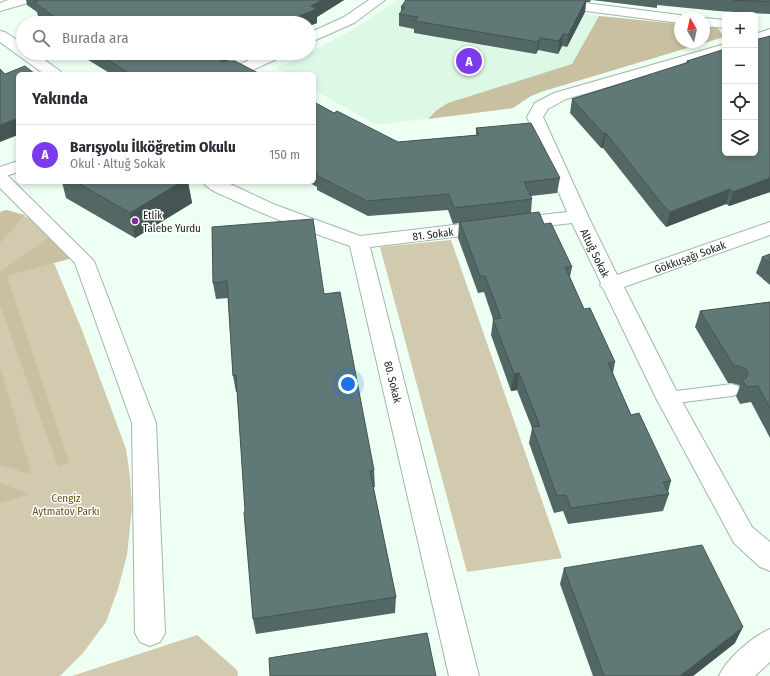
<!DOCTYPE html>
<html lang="tr">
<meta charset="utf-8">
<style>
body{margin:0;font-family:"Fira Sans Condensed",sans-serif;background:#f7f7f7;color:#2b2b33}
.controls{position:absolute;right:12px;top:12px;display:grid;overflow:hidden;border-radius:6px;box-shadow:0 2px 6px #0003}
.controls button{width:36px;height:36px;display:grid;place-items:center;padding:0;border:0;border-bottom:1px solid #e1e1e2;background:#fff;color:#2b2b33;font:20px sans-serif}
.compass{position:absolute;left:674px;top:12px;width:36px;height:36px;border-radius:50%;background:#fff;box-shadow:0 2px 6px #0003;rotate:351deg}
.you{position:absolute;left:348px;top:384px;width:14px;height:14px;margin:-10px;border:3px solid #fff;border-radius:50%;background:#1a73e8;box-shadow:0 0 0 6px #1a73e833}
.badge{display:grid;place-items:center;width:26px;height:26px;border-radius:50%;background:#7c3aed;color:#fff;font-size:13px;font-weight:700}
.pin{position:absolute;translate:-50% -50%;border:2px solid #fff;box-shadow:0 1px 4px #0006}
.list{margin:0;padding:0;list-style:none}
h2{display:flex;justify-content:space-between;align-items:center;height:52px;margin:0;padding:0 16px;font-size:17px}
h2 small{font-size:13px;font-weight:400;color:#7c7c81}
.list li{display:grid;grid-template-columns:26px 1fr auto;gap:12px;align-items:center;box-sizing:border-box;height:60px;padding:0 16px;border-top:1px solid #e1e1e2}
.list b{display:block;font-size:15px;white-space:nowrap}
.list p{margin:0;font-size:13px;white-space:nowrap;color:#7c7c81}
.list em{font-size:13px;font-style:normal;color:#7c7c81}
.icon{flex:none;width:22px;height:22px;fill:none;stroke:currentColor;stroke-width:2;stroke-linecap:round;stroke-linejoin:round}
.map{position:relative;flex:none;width:770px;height:676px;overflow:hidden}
.search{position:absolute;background:#fff;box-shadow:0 2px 6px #0003;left:16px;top:16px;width:300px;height:44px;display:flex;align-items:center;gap:10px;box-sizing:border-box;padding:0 14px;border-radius:22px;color:#7c7c81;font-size:15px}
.panel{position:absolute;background:#fff;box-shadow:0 2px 6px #0003;left:16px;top:72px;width:300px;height:112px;border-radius:6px}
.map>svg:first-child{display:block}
.built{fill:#ddf9e6}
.green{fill:#d1caaf}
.forest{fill:#c9c0a1}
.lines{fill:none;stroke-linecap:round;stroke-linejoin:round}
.service-casing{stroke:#a2b6a9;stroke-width:2}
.minor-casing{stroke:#a2b6a9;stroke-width:2}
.tertiary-casing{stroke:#a2b6a9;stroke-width:2}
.service{fill:#fff;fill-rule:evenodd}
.minor{fill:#fff;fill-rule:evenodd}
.tertiary{fill:#fff;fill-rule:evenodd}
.wall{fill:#536865}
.shaded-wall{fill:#445553}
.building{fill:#617976;stroke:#445553}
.poi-dot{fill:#792d9f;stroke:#fff;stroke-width:1.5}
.labels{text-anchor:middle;stroke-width:3;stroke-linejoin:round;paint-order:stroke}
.poi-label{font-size:11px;fill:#161e19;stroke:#fff;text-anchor:start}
.street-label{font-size:11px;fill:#161e19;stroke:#fff}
.park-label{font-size:11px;fill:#61521d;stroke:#fff}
</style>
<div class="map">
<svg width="770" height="676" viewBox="0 0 770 676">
<rect width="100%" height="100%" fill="#eefff3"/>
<polygon class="built" points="397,0 495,0 599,16 680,24 680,42 704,42 724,37 544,91 531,96 513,108 376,125 314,90 314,74 286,74 276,68 309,53 354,29"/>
<g class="green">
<polygon points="6,210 33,219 72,258 54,263 82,330 126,449 130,476 132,508 127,555 118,589 106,622 83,653 60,676 0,676 0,212"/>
<polygon points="451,240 562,558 467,572 380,247"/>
<polygon points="197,635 237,670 238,676 72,676"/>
</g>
<g class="forest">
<polygon points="599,16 680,24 680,42 704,42 704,26 717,27 724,37 544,91 531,96 513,108 428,119 437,110 448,103 572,64"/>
<polygon points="6,210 25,215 0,243 0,212"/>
<polygon points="51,236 72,258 7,276 69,462 58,467 0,305 0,272"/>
<polygon points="0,367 32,475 0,465"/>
<polygon points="0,483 29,494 0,503"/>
</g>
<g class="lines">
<defs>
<polygon id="service" points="732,384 738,386 740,390 738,394 732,396 668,404 662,402 660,398 662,394 668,392"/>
<g id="minor">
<polygon points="8,0 30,0 28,3 0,11 0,3"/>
<polygon points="524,0 561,0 680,15 686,18 680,18 680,23 531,4 526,3"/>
<polygon points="703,18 704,18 725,20 725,28 704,26 704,18"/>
<polygon points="770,29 770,38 755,43 755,34"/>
<polygon points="0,31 5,32 23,44 23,53 35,53 60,71 62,74 44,74 0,42"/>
<path d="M 725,44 L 725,54 L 566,99 L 548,109 L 543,117 L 588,216 L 617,275 L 770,222 L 770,235 L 624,287 L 680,398 L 752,527 L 770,542 L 770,571 L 760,567 L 734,543 L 656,398 L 604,290 L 600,285 L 601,283 L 572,223 L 370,247 L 479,676 L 449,676 L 350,246 C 309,232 268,217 229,198 C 220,194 208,190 203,182 L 226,182 L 273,204 L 360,236 L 567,212 L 527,117 L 535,103 L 554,93 Z"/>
<polygon points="0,173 6,174 94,261 156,423 165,633 160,642 150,646 140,642 135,633 132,423 75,263 0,188"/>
<path d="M 770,629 L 770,662 L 755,676 L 719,676 C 726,659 753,636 770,629 Z"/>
</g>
<g id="tertiary">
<polygon points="369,0 385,0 354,23 309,43 309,33 344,17"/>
<polygon points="265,53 286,53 283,56 244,74 223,74 225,71"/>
<polygon points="18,161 18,172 0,178 0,167"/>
</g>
</defs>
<use href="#service" class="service-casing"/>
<use href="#minor" class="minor-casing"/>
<use href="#tertiary" class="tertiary-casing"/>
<use href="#service" class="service"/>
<use href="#minor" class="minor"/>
<use href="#tertiary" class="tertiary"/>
</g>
<g class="wall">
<polygon points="26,0 344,0 317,17 317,23 309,26 309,23 48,23 38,16 37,12 27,5"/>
<polygon points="406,0 591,0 590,2 586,2 585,12 567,47 562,46 558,54 538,50 536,54 414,33 414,29 399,26 399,14 401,13 401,7"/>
<polygon points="592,0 770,0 770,14 718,11 657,5 657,8"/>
<polygon points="770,36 770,192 729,206 726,204 666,227 659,219 603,148 601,148 570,113 572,99 686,63 687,61"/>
<polygon points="84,53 245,53 226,61 260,74 111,74 85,58"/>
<polygon points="314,102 334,113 398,142 476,135 476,128 560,178 557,193 531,196 532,199 531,213 544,224 572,267 570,277 584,309 615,362 613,373 631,415 671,481 668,492 669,494 663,511 568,524 563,511 554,513 529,443 532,428 517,390 511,391 491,335 493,319 484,292 478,293 458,238 459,223 453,224 448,210 368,216 317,190 317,187 308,182 314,182"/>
<polygon points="62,182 188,182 192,203 135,238 66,198"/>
<polygon points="212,227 324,294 374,470 375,487 373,487 396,597 395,613 256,634 253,619 237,392 236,392 233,376 228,298 216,299 213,283"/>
<polygon points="770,254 770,285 756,273 762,257"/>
<polygon points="770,302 770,438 751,402 740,404 736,396 740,386 739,385 732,383 728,383 695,327 700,311"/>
<polygon points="564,568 735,643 693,676 593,676 560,584"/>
</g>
<g class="shaded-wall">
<polygon points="322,0 344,0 317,17 317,23 309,26 309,23 282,23"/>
<polygon points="586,0 585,12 567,47 568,35"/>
<polygon points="563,34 562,46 558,54 559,41"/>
<polygon points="540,38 538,50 536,54 538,42"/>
<polygon points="215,53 245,53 224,62 225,69"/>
<polygon points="18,118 18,135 0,142 0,125"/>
<polygon points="606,133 603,148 601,148 604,134"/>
<polygon points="770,178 770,192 729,206 733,192"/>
<polygon points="181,182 188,182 192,203 135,238 130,213"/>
<polygon points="730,189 726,204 666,227 670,212"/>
<polygon points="519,373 517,390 511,391 514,374"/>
<polygon points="743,627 735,643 693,676 680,676"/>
</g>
<g class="building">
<polygon points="35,0 322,0 311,6 317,9 282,23 63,23 34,2 37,1"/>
<polygon points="406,0 586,0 568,35 563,34 559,41 540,38 538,42 415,21 418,17 399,14 405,7 401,7"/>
<polygon points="733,0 770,0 770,2"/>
<polygon points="770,36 770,178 733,192 730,189 670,212 662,204 606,133 604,134 572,99 689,62 687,61 725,49 725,153 755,153 755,40"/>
<polygon points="97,53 219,53 223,55 220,61 235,61 260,74 130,74"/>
<polygon points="25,66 35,74 18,74 18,118 0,125 0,69 5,74"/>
<polygon points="314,102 334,113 337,111 398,142 479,135 476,128 531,123 560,178 524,182 532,199 454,208 449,194 367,201 316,175 318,173 314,171"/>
<polygon points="76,182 181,182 130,213"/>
<polygon points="539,212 544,224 551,223 572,267 565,267 584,309 590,308 615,362 608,363 631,415 639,413 671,481 663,482 669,494 571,508 566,495 557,496 532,427 540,426 519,373 514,374 493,319 501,318 485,276 480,276 460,222"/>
<polygon points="313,219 324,294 340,292 374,470 370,471 396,597 253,619 244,512 245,511 236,375 233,376 227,281 213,283 212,227"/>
<polygon points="770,254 770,263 762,257"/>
<polygon points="770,302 770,408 758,386 747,387 742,380 746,378 748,374 746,369 739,366 734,366 700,311"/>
<polygon points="702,545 743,627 680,676 604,676 564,568"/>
<polygon points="427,633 436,676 270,676 269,658"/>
</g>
<circle class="poi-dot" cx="135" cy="221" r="4"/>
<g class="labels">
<g class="poi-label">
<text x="143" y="219">Etlik<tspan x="143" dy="13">Talebe Yurdu</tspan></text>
</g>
<g class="street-label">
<text transform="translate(433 234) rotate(-7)" y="4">81. Sokak</text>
<text transform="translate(595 253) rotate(64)" y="4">Altuğ Sokak</text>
<text transform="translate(690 257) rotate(-20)" y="4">Gökkuşağı Sokak</text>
<text transform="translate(393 382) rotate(76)" y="4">80. Sokak</text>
</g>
<g class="park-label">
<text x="66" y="502">Cengiz<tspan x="66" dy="13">Aytmatov Parkı</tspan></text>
</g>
</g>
</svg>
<div class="controls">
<button>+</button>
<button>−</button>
<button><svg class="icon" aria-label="locate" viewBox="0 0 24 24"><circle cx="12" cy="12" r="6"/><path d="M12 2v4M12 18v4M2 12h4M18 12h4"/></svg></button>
<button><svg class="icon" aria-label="layers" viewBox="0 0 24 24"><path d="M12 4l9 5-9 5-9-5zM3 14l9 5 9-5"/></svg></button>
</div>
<svg class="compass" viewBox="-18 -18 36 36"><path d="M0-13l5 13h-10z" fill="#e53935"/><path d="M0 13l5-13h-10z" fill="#7c7c81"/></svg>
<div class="you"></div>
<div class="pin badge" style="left:469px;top:61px">A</div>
<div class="search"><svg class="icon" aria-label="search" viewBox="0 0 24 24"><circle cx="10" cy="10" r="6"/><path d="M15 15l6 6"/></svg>Burada ara</div>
<section class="panel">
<h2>Yakında<small></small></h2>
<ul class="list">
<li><span class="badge">A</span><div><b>Barışyolu İlköğretim Okulu</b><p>Okul · Altuğ Sokak</p></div><em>150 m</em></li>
</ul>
</section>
</div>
